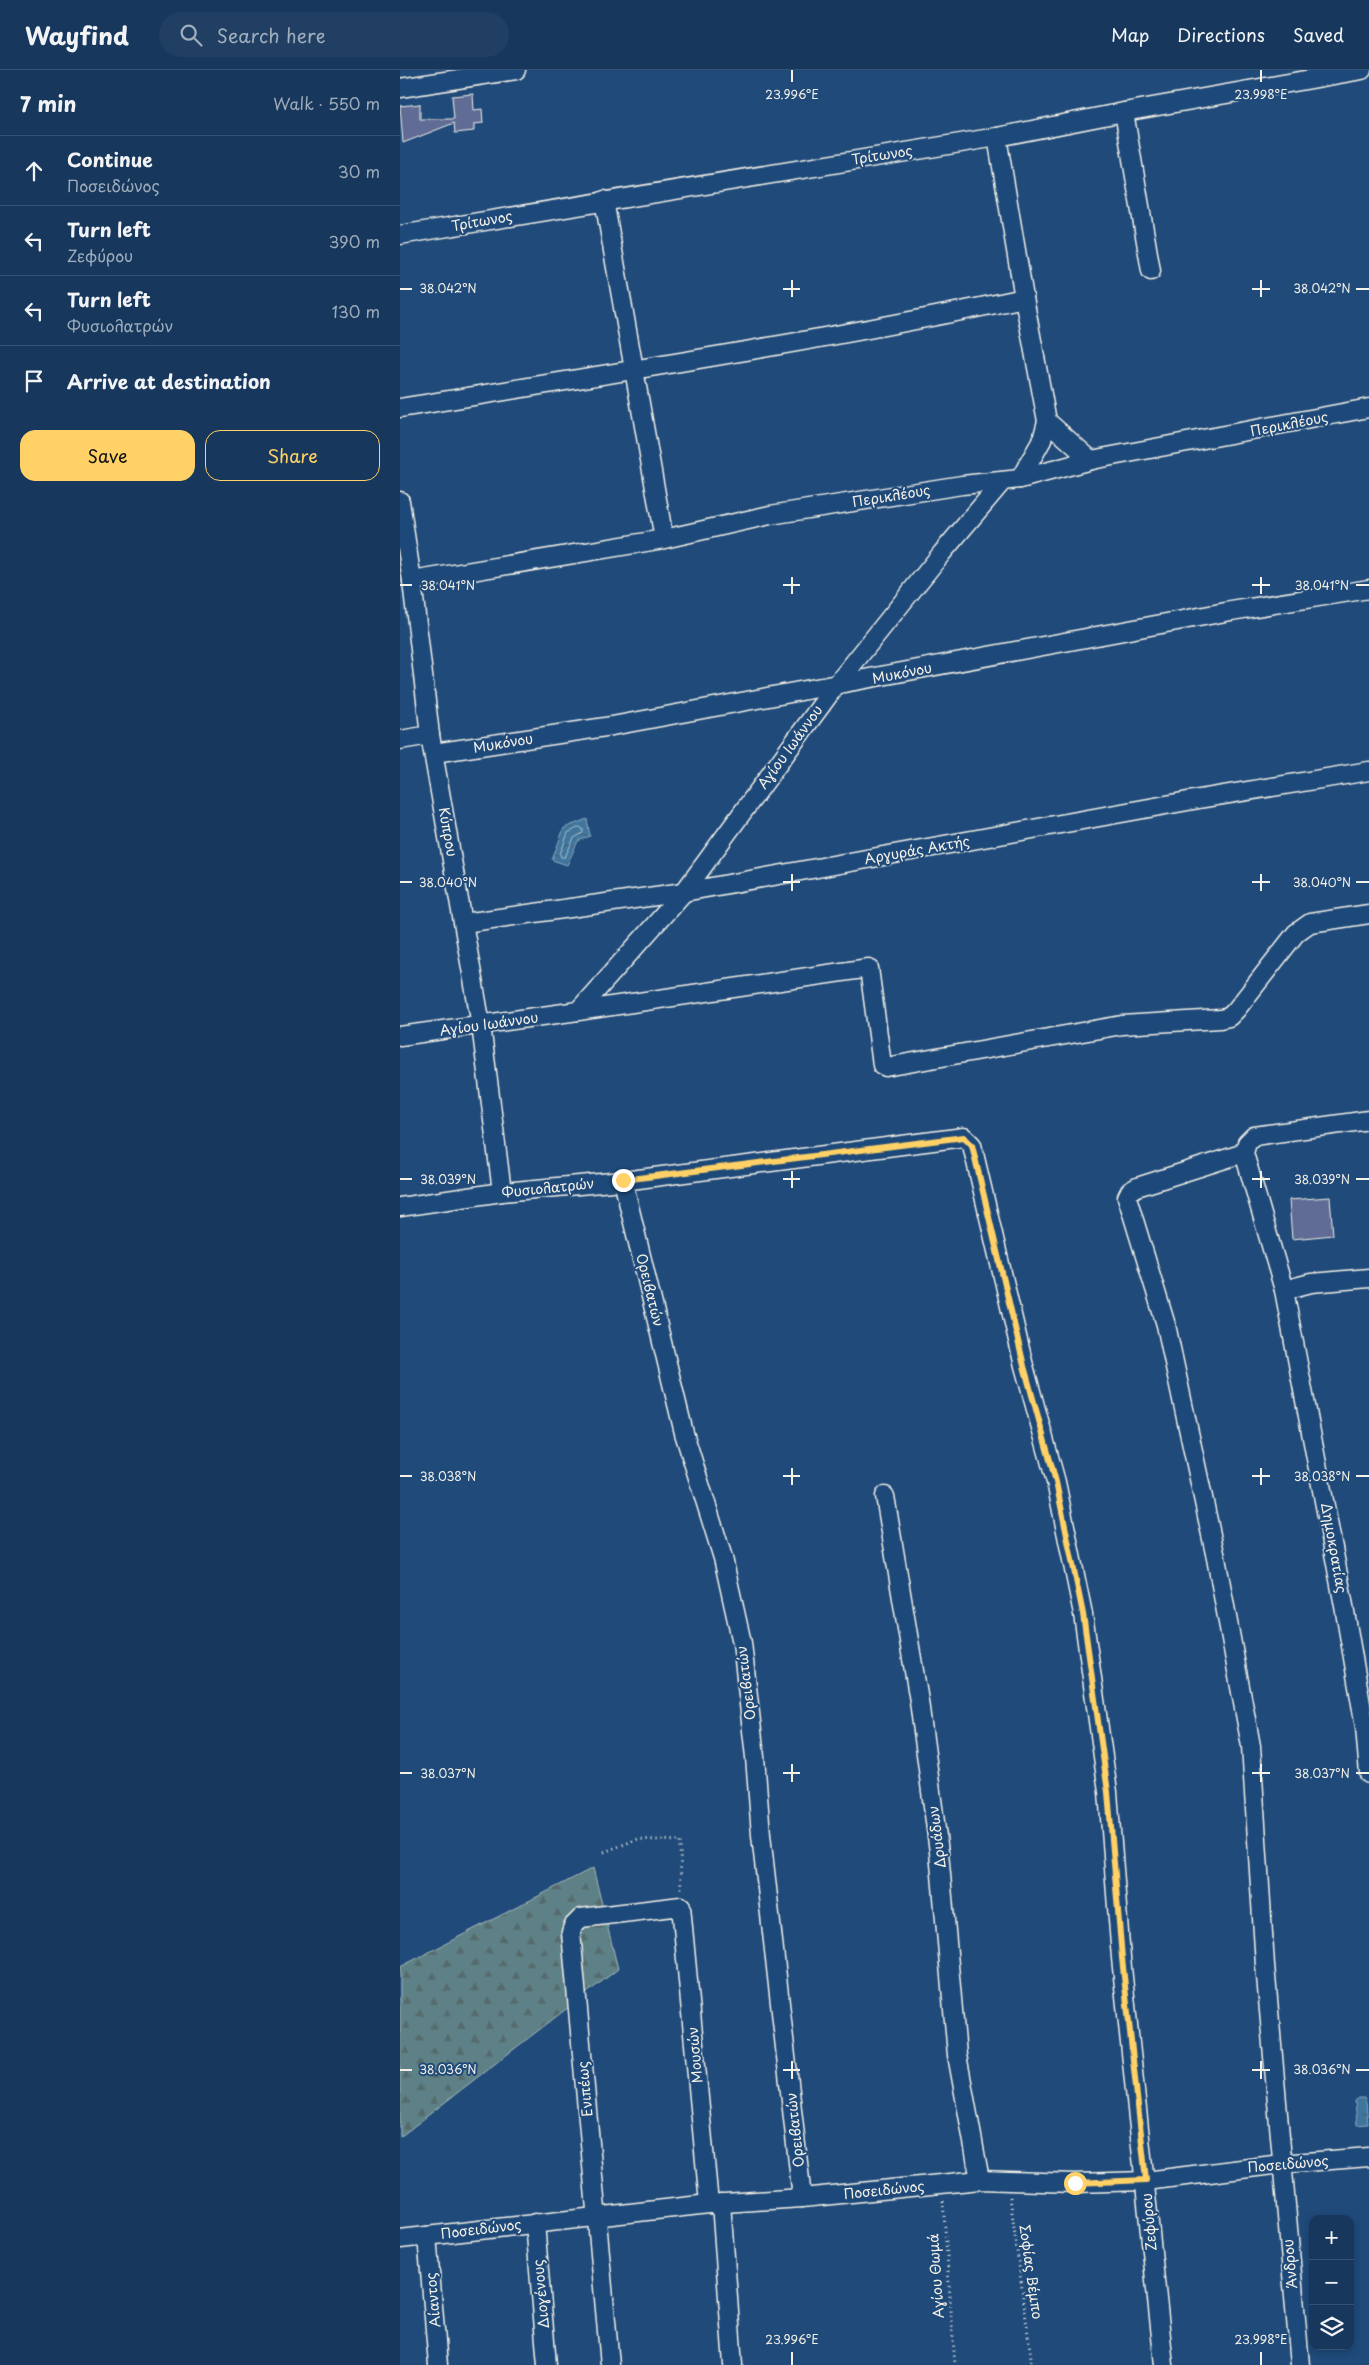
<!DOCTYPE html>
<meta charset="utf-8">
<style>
body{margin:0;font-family:"Playpen Sans",sans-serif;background:#203f62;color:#f1f3f6}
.controls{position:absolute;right:15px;bottom:15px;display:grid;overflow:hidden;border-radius:10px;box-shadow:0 2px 8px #0003}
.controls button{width:45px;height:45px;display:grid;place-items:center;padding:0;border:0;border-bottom:1px solid #365272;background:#17385c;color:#f1f3f6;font:25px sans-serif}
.stop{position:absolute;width:15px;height:15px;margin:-11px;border:4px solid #ffd166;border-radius:50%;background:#fff}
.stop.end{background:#ffd166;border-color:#fff;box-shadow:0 1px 5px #0008}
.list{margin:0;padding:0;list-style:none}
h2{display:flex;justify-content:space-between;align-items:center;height:65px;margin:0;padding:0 20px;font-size:21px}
h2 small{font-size:16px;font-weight:400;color:#9eacbb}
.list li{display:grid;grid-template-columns:32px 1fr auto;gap:15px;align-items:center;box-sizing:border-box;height:70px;padding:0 20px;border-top:1px solid #365272}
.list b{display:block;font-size:19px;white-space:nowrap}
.list p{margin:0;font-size:16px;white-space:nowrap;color:#9eacbb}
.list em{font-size:16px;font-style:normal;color:#9eacbb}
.actions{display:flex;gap:10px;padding:15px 20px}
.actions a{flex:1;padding:11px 0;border:1px solid #ffd166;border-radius:15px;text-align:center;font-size:18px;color:#ffd166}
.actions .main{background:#ffd166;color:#111}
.icon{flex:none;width:28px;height:28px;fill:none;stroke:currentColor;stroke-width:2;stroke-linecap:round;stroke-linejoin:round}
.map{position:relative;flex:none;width:969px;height:2295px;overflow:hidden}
header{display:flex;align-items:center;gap:30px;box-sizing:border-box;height:70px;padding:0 25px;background:#17385c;border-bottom:1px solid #365272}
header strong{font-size:24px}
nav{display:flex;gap:28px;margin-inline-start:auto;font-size:18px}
.search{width:350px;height:45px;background:#203f62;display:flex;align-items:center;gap:12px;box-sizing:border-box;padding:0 18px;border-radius:28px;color:#9eacbb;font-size:19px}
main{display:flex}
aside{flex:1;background:#17385c}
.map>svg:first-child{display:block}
.forest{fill:url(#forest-firs);stroke:#a8b9b7}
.water{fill:url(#water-ripples);stroke:#89a7bc}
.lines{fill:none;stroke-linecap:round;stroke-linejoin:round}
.shore{stroke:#acc0ca;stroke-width:1}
.building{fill:#606c96;stroke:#f4f1e8}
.minor-casing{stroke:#f4f1e8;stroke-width:21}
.path{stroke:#f4f1e8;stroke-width:3;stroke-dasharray:1 4;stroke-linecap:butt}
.minor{stroke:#1f4a7a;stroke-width:18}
.route{stroke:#ffd166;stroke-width:6}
.ticks{fill:none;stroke:#f4f1e8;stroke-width:2}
.labels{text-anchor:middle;stroke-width:4;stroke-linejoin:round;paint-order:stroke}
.street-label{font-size:14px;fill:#f4f1e8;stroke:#1f4a7a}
.ticks-label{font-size:12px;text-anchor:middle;fill:#f4f1e8;stroke:#1f4a7a;stroke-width:4;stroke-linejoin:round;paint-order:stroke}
</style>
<header>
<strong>Wayfind</strong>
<div class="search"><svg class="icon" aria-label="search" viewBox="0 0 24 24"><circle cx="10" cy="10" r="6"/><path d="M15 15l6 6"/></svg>Search here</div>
<nav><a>Map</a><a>Directions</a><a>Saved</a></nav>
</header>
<main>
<aside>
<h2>7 min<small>Walk · 550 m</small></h2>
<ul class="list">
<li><svg class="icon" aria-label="ahead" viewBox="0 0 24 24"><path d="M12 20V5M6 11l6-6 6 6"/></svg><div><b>Continue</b><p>Ποσειδώνος</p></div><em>30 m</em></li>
<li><svg class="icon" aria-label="left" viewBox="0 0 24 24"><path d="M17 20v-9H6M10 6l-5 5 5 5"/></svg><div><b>Turn left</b><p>Ζεφύρου</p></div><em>390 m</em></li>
<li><svg class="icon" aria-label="left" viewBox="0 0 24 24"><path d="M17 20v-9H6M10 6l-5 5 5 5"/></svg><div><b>Turn left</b><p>Φυσιολατρών</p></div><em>130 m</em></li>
<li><svg class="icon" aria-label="arrive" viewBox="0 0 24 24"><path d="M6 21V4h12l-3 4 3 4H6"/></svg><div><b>Arrive at destination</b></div></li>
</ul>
<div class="actions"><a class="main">Save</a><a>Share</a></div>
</aside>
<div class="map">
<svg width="969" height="2295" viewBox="0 0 969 2295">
<defs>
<pattern id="forest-firs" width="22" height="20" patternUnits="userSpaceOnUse" patternTransform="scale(1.25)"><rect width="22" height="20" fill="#5d8186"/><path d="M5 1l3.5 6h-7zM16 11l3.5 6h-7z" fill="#556a6c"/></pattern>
<pattern id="water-ripples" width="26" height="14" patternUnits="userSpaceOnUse" patternTransform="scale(1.25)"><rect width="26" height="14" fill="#41769e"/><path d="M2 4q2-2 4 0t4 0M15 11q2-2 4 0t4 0" fill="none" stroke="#455f72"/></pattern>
</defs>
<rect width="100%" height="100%" fill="#1f4a7a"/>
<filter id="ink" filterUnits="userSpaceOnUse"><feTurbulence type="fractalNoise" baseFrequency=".02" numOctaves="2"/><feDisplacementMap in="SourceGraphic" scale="10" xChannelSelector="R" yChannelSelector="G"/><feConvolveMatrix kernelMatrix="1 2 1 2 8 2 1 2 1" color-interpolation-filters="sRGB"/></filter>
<g filter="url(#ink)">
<polygon class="forest" points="193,1798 218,1899 0,2067 0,1897"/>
<g class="water">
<polygon points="187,749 190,766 178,771 167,795 152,790 164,758"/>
<polygon points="959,2028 964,2028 966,2032 968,2054 957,2055 955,2031"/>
</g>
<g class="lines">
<polygon class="shore" points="180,757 183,759 183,763 174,768 165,787 161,787 160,784 168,763"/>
</g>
<g class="building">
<polygon points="73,24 74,40 82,39 83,53 74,54 74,61 55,63 54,53 3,73 0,36 20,34 20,49 54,49 52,26"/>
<polygon points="930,1127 933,1165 892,1169 889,1130"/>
</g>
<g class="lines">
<defs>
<g id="minor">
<polyline points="0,18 116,0"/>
<polyline points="724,42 751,201"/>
<polyline points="597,67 624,228 647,351 642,370 620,409"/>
<polyline points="204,130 264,469"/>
<polyline points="0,165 597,67 724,42 962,0"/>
<path d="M 0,338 C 208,304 417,272 624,228"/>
<polyline points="647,351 691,390"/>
<polyline points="0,431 12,511 30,665 81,955 102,1122"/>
<polyline points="12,511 264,469 370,445 562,415 620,409 691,390 969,338"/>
<polyline points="0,670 30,665"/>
<polyline points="34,683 212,656 831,541 969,519"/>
<polyline points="64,853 284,822 799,729 969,701"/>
<polyline points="178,941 469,898 482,995 486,997 722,955 820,949 829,947 836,940 896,863 910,853 969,844"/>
<polyline points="0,966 178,941 284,822 436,615 542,483 602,412"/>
<polyline points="969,1050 854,1066 847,1073 844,1083 884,1220 944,1536 965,1657 969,1704"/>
<polyline points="844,1083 737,1117 730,1121 727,1127 766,1255 816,1488 851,1676 865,1895 900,2295"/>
<polyline points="223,1111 284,1363 323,1488 342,1573 355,1687 361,1765 402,2128"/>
<polyline points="0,1137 102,1122 223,1111 564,1067 572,1075 624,1296 656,1412 683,1544 708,1722 721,1888 764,2295"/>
<polyline points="884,1220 911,1213 969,1208"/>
<polyline points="485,1426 519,1631 539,1782 557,1985 580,2110"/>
<polyline points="321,2133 333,2295"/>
<polyline points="135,2153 147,2295"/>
<polyline points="27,2166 38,2295"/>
<polyline points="0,2169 309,2134 402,2128 580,2110 675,2113 746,2111 881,2094 969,2087"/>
<polyline points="210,2295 171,1862 173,1856 181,1848 281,1836 309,2134"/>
</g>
</defs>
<use href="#minor" class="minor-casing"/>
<g class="path">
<polyline points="204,1782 238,1769 280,1771 281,1820"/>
<polyline points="610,2127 632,2295"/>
<polyline points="543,2131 555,2295"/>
</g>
<use href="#minor" class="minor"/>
</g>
</g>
<g class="lines" filter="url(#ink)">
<polyline class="route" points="223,1110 564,1067 572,1075 624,1296 656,1412 683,1544 708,1722 722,1888 746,2110 675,2113"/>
</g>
<path class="ticks" d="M 392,0 L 392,12M 861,0 L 861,12M 392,210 L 392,227M 861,210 L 861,227M 0,219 L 12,219M 383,219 L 400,219M 852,219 L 870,219M 956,219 L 969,219M 392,507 L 392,524M 861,507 L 861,524M 0,515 L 12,515M 383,515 L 400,515M 852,515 L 870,515M 956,515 L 969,515M 392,804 L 392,821M 861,804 L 861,821M 0,812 L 12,812M 383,812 L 400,812M 852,812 L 870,812M 956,812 L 969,812M 392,1101 L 392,1118M 861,1101 L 861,1118M 0,1109 L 12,1109M 383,1109 L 400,1109M 852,1109 L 870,1109M 956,1109 L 969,1109M 392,1398 L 392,1415M 861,1398 L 861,1415M 0,1406 L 12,1406M 383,1406 L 400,1406M 852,1406 L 870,1406M 956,1406 L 969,1406M 392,1694 L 392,1712M 861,1694 L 861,1712M 0,1703 L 12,1703M 383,1703 L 400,1703M 852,1703 L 870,1703M 956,1703 L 969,1703M 392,1991 L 392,2009M 861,1991 L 861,2009M 0,2000 L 12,2000M 383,2000 L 400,2000M 852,2000 L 870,2000M 956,2000 L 969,2000M 392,2282 L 392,2295M 861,2282 L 861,2295"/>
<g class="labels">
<g class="street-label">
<text transform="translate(482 85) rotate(-9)" y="5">Τρίτωνος</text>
<text transform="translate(82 151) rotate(-10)" y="5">Τρίτωνος</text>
<text transform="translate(889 354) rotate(-11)" y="5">Περικλέους</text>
<text transform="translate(491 426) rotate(-9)" y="5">Περικλέους</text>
<text transform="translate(502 603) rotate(-11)" y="5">Μυκόνου</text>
<text transform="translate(103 673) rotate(-9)" y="5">Μυκόνου</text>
<text transform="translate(390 677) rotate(-54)" y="5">Αγίου Ιωάννου</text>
<text transform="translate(48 762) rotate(80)" y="5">Κύπρου</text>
<text transform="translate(517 780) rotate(-10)" y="5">Αργυράς Ακτής</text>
<text transform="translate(89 954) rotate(-8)" y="5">Αγίου Ιωάννου</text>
<text transform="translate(148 1118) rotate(-6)" y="5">Φυσιολατρών</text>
<text transform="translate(250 1220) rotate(76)" y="5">Ορειβατών</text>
<text transform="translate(934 1478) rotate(80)" y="5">Δημοκρατίας</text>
<text transform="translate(346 1613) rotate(-97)" y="5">Ορειβατών</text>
<text transform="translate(537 1767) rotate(-97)" y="5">Δρυάδων</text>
<text transform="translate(295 1985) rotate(-95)" y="5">Μουσών</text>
<text transform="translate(185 2019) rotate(-95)" y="5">Ενιπέως</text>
<text transform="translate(395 2060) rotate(-96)" y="5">Ορειβατών</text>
<text transform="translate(888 2094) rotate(-5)" y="5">Ποσειδώνος</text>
<text transform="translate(484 2120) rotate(-6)" y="5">Ποσειδώνος</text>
<text transform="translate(749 2152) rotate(-95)" y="5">Ζεφύρου</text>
<text transform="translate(81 2159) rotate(-7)" y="5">Ποσειδώνος</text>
<text transform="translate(890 2194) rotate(-95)" y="5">Άνδρου</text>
<text transform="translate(631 2202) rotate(82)" y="5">Σοφίας Βέμπο</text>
<text transform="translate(536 2206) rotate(-94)" y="5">Αγίου Θωμά</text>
<text transform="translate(141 2224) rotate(-95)" y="5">Διογένους</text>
<text transform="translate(33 2230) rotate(-95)" y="5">Αίαντος</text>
</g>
</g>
<g class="ticks-label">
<text x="392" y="29">23.996°E</text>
<text x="861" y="29">23.998°E</text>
<text x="48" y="223">38.042°N</text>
<text x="922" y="223">38.042°N</text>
<text x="48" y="520">38.041°N</text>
<text x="922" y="520">38.041°N</text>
<text x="48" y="817">38.040°N</text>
<text x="922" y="817">38.040°N</text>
<text x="48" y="1114">38.039°N</text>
<text x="922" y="1114">38.039°N</text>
<text x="48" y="1411">38.038°N</text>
<text x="922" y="1411">38.038°N</text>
<text x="48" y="1708">38.037°N</text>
<text x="922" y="1708">38.037°N</text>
<text x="48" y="2004">38.036°N</text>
<text x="922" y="2004">38.036°N</text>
<text x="392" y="2274">23.996°E</text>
<text x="861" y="2274">23.998°E</text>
</g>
</svg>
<div class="controls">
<button>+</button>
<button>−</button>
<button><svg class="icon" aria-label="layers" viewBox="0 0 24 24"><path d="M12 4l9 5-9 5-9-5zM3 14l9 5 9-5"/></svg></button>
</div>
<div class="stop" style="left:675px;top:2113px"></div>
<div class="stop end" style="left:223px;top:1110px"></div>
</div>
</main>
